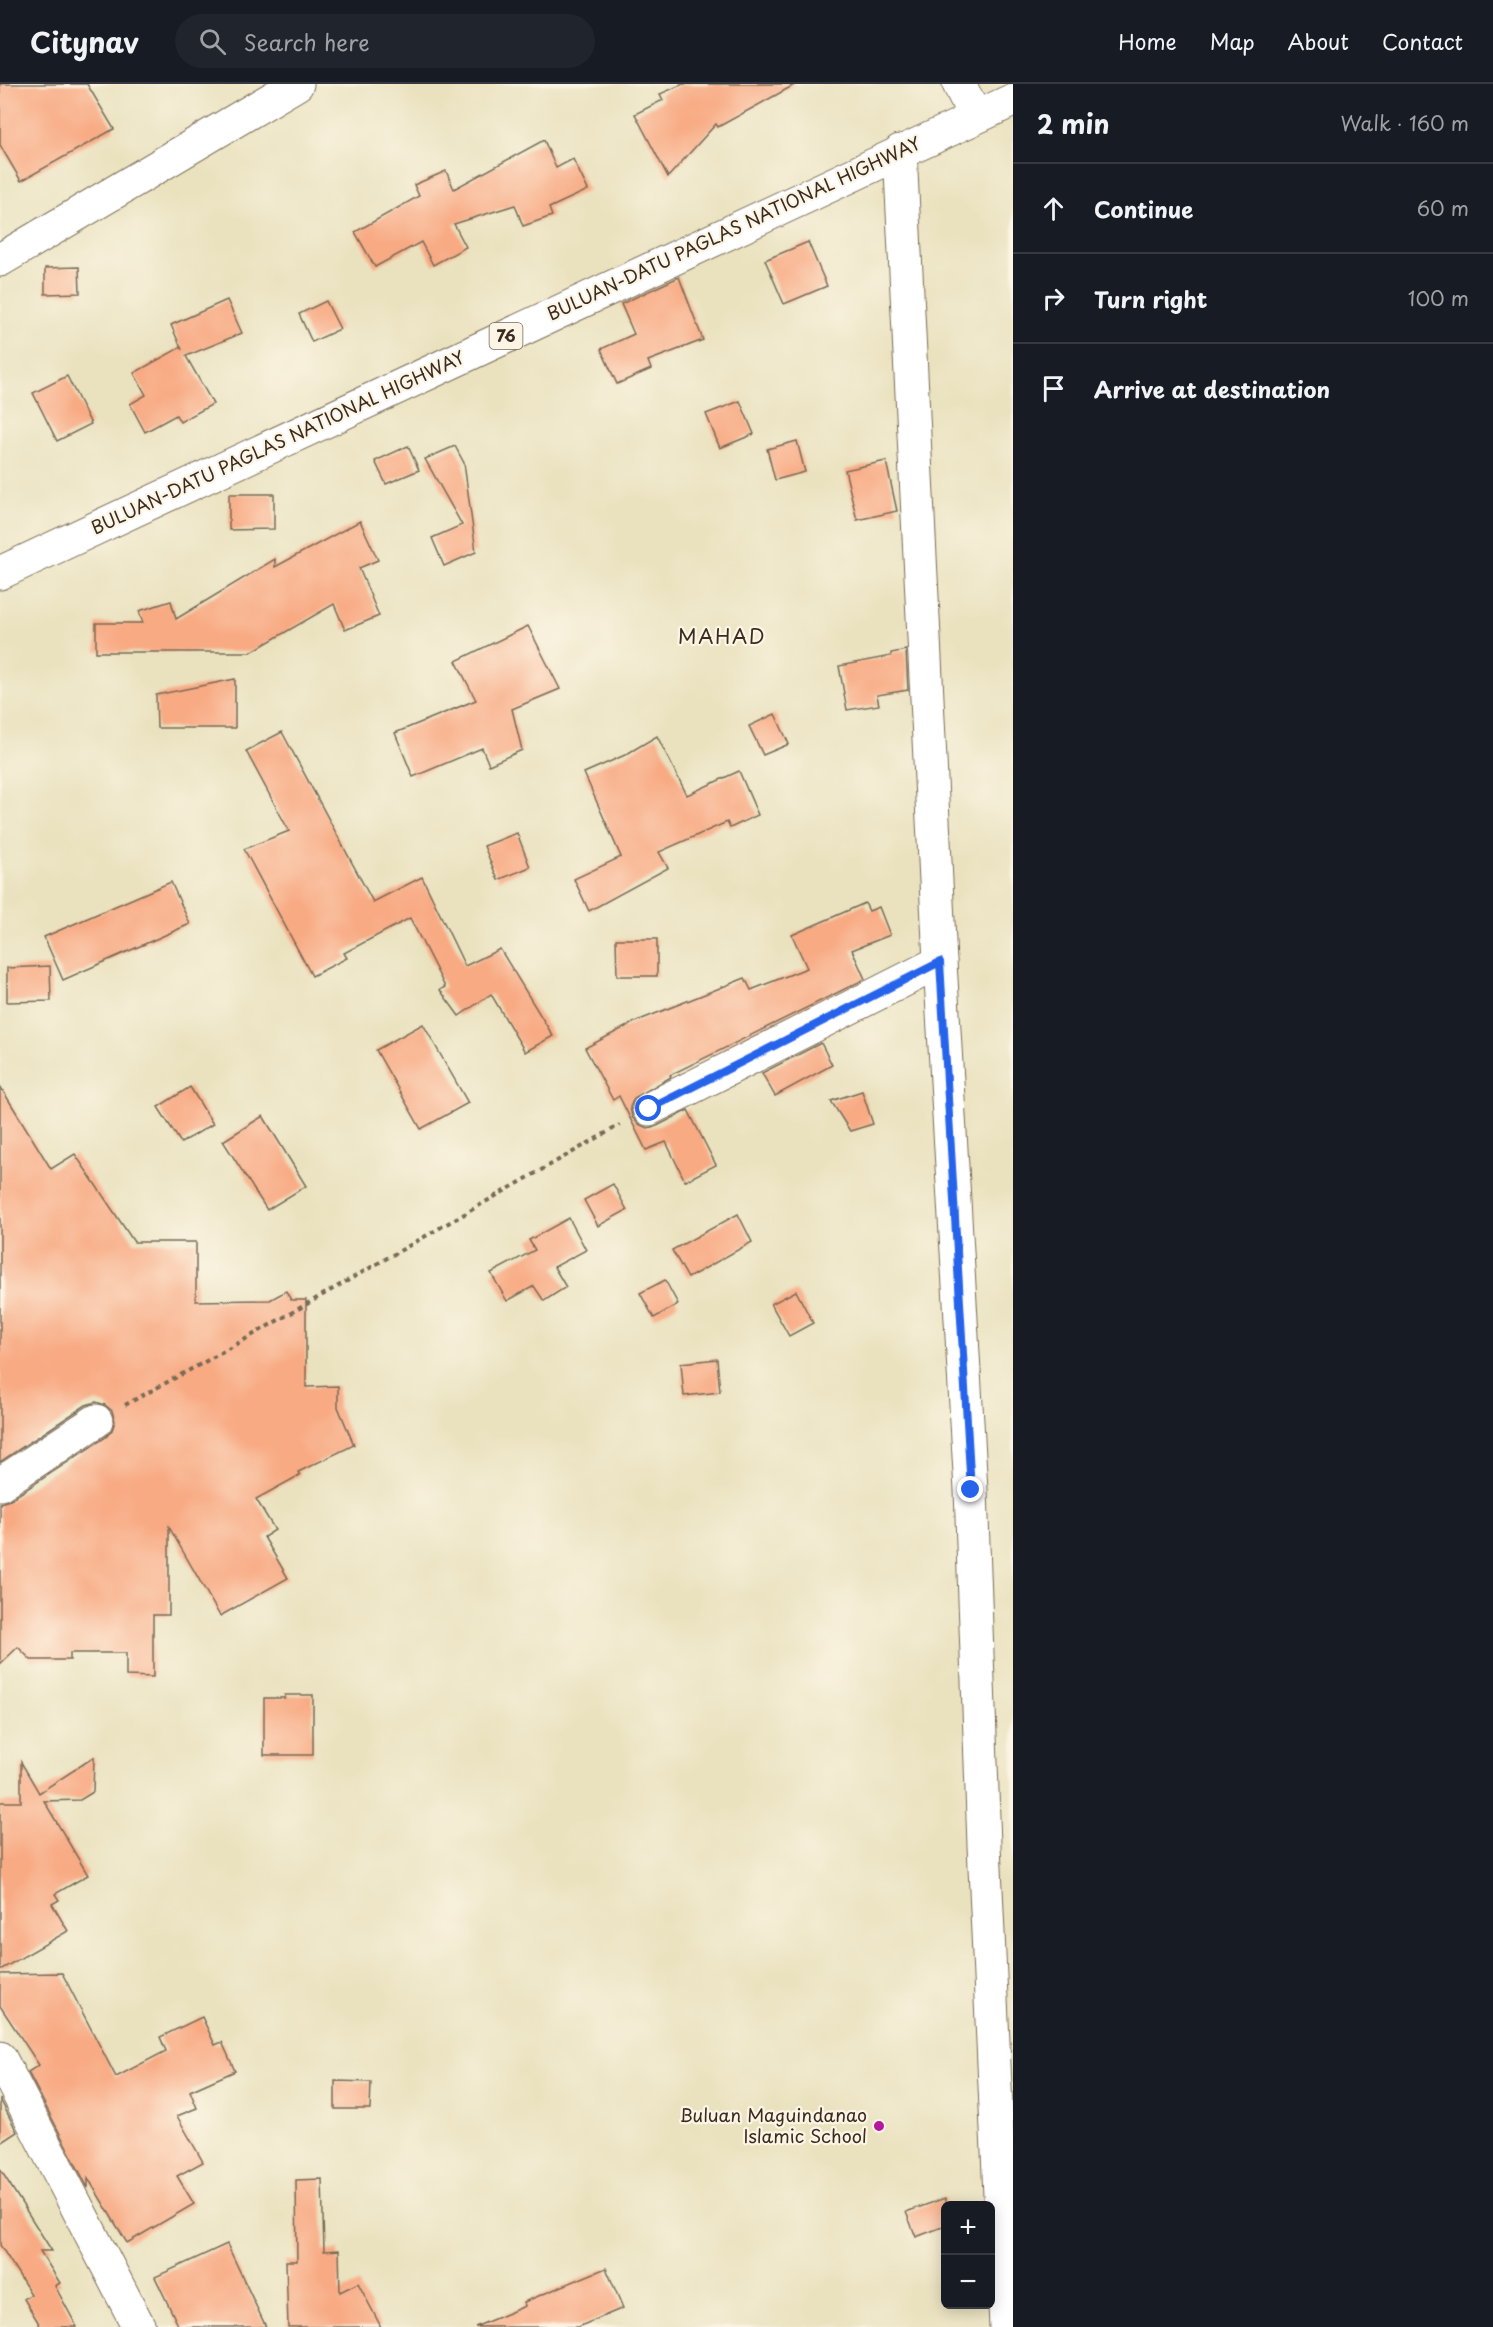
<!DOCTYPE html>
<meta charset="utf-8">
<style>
body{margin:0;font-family:"Playpen Sans",sans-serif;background:#20242c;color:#f1f3f6}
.controls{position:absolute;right:18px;bottom:18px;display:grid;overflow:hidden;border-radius:9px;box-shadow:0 3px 15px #0003}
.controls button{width:54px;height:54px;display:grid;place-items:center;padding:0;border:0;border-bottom:2px solid #363941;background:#171b24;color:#f1f3f6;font:30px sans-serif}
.stop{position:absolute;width:18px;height:18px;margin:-14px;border:4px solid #2563eb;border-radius:50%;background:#fff}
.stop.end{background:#2563eb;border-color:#fff;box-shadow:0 2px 6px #0008}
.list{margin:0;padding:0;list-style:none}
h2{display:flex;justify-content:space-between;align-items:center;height:78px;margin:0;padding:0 24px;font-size:26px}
h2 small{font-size:20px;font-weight:400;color:#9ea1a6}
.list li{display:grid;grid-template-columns:39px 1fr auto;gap:18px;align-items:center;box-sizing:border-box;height:90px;padding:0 24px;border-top:2px solid #363941}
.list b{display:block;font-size:22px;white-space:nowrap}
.list em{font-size:20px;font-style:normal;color:#9ea1a6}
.icon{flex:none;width:33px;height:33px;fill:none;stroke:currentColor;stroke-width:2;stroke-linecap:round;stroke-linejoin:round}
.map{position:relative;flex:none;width:1013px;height:2243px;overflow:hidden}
header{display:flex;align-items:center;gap:36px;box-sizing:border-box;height:84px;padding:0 30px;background:#171b24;border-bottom:2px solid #363941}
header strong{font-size:28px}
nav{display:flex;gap:33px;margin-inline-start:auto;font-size:21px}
.search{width:420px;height:54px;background:#20242c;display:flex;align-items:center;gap:15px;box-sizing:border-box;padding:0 21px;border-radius:33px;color:#9ea1a6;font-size:22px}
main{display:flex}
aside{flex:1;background:#171b24}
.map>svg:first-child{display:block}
.building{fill:#f8aa83}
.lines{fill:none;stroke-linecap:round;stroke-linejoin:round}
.minor-casing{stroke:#786a56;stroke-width:35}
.highway-casing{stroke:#786a56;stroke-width:35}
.path{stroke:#786a56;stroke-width:4;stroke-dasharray:4.5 4.5;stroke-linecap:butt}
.minor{stroke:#fff;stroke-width:33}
.highway{stroke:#fff;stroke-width:33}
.route{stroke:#2563eb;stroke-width:8}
.poi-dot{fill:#b5179e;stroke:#fcf5e5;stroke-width:2}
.labels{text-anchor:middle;stroke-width:4.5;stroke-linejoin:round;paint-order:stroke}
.shield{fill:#fcf5e5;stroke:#75675a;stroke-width:1.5}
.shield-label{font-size:16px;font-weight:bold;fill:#3b2a1e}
.street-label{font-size:18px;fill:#3b2a1e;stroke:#fcf5e5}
.poi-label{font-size:18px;fill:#3b2a1e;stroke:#fcf5e5;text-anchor:end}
.neighbourhood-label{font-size:20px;letter-spacing:1.5px;fill:#3b2a1e;stroke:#fcf5e5}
</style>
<header>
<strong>Citynav</strong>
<div class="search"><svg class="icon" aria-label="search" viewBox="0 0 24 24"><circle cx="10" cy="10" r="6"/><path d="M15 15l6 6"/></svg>Search here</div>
<nav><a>Home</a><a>Map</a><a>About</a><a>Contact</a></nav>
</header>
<main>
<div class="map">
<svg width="1013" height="2243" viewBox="0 0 1013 2243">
<rect width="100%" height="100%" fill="#fcf5e5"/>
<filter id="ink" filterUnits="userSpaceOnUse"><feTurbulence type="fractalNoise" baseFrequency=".0167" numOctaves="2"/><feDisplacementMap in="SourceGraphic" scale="12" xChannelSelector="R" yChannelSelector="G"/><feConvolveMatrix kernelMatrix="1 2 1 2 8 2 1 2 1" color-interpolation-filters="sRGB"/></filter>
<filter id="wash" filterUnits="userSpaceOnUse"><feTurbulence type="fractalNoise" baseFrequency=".008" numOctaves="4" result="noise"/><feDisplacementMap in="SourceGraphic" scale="24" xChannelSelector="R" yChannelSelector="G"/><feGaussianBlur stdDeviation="1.35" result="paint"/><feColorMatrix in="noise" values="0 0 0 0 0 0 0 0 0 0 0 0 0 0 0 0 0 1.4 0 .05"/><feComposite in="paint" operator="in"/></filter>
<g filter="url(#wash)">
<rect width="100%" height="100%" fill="#eae2bf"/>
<g id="blocks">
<g class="building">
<polygon points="0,0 87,0 114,45 21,97 0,61"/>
<polygon points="683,0 796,0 718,43 716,40 668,93 635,30 663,16 660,10"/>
<polygon points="544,56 556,84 573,75 588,106 549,124 552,132 523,142 515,121 454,140 466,163 433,181 421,158 375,183 355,148 419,112 414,101 446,87 454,105"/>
<polygon points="808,158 827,202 784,220 765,176"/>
<polygon points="79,183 80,209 45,210 45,184"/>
<polygon points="679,193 703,256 648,277 651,285 617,300 601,265 634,250 621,220"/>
<polygon points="227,216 242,249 186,272 213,320 180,338 176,331 145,348 130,320 146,311 134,289 181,263 182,266 171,241"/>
<polygon points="326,217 340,245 312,258 299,230"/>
<polygon points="67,292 91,340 57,357 33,309"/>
<polygon points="740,317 754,350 720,364 706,330"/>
<polygon points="797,357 805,388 775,396 767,365"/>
<polygon points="408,362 419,386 386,400 375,377"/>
<polygon points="455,362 464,379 476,468 444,482 432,454 462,441 425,375"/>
<polygon points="886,377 897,427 857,436 845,386"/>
<polygon points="229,410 274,410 274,445 229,446"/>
<polygon points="360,437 378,476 359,484 379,532 345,546 334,520 251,568 96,568 96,539 143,539 139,527 171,517 176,535 275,475 275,483"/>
<polygon points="528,542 560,605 512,625 522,666 489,681 482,664 413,693 395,649 476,616 456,577"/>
<polygon points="906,566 908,606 877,611 879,621 847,626 839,582 891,572 891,569"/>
<polygon points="235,595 235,644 157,644 156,611"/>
<polygon points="775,630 789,660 763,671 749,642"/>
<polygon points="282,648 373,818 422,793 465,882 500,865 553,952 525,968 491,910 459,932 440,906 445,903 410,834 344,869 347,874 312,892 244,765 289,747 246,667"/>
<polygon points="657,652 687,711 739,687 758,731 730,744 727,738 659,768 668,784 589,827 574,795 621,773 584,689 625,671"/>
<polygon points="517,749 530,783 498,796 484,762"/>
<polygon points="171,798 190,840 63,896 44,853"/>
<polygon points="865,819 869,827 879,823 890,851 852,866 865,895 670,991 671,993 634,1014 630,1023 632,1033 638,1040 647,1044 657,1042 688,1026 716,1081 685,1097 666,1058 646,1066 619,1012 613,1016 585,964 637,937 745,894 751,906 807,884 792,851"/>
<polygon points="616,855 657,855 657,892 617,892"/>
<polygon points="50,882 51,917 7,918 7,884"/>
<polygon points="423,940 468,1019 421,1045 376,966"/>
<polygon points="821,959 832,981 775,1012 762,989"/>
<polygon points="0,1002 51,1085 75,1070 134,1158 196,1158 196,1217 270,1216 286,1207 291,1216 306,1216 306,1303 338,1302 338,1323 354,1361 298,1388 300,1391 256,1415 275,1446 264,1453 288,1494 220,1532 169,1443 169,1531 153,1531 153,1593 126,1592 126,1569 70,1569 70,1576 31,1576 18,1563 0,1580 0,1419 10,1416 106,1353 112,1346 115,1337 112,1327 105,1321 96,1318 86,1321 0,1378"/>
<polygon points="190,1003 213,1040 181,1059 158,1023"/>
<polygon points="862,1007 873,1040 850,1047 831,1017"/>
<polygon points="263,1032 306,1102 267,1126 223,1057"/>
<polygon points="613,1100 627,1126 598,1142 584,1116"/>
<polygon points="738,1130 752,1158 688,1194 672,1166"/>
<polygon points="569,1134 586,1166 554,1183 566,1203 544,1217 534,1202 507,1217 491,1189 535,1166 529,1156"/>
<polygon points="665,1196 678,1220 654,1234 640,1209"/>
<polygon points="796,1207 813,1239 789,1252 771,1220"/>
<polygon points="717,1275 720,1308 684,1312 681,1279"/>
<polygon points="285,1611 313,1611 313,1671 264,1671 264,1614 285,1614"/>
<polygon points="94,1673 93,1708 80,1716 44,1717 88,1791 55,1810 59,1816 52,1820 68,1847 0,1886 0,1718 21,1718 21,1678 39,1709"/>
<polygon points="62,1889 116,1993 166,1967 160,1953 202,1933 215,1961 222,1958 235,1987 190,2007 197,2024 177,2032 203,2078 177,2092 194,2120 127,2159 88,2094 88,2104 28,1988 39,1981 0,1922 0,1890"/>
<polygon points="335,1997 371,1998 370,2025 335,2025"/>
<polygon points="0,2015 17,2048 0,2059"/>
<polygon points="0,2085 52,2167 40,2167 60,2199 55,2202 77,2243 41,2243 24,2215 31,2210 0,2161"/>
<polygon points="322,2095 324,2167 339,2166 340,2208 358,2199 381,2243 288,2243 286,2177 297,2177 296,2096"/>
<polygon points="945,2114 945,2142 916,2153 906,2128"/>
<polygon points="227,2160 266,2243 179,2243 155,2193"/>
<polygon points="606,2184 623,2224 578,2243 475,2243 525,2222 524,2218"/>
</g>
</g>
</g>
<g filter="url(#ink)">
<use href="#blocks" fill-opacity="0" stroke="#786a56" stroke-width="1.5"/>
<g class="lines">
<defs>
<g id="minor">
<polyline points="959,0 975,32"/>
<polyline points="900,67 940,878 971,1406 984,1761 1006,2243"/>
<polyline points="0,176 297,0"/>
<polyline points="649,1025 940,878"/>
<polyline points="0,1400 96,1337"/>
<polyline points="0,1974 139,2243"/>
</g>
<polyline id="highway" points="0,489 1013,16"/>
</defs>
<use href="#minor" class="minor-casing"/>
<use href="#highway" class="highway-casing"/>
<polyline class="path" points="125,1321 221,1269 620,1041"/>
<use href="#minor" class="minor"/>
<use href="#highway" class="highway"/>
</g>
</g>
<g class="lines" filter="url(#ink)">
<polyline class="route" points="649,1025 940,878 971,1406"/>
</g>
<circle class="poi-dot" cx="879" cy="2042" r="6"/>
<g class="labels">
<rect class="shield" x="489.5" y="239" width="33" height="26" rx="4.5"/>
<g class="shield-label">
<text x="506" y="258">76</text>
</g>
<g class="street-label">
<text transform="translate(734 145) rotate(-25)" y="6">BULUAN-DATU PAGLAS NATIONAL HIGHWAY</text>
<text transform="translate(278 359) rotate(-25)" y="6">BULUAN-DATU PAGLAS NATIONAL HIGHWAY</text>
</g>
<g class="poi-label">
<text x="867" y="2038">Buluan Maguindanao<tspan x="867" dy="21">Islamic School</tspan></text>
</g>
<g class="neighbourhood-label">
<text x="722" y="560">MAHAD</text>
</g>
</g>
</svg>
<div class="controls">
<button>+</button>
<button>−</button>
</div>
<div class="stop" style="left:649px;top:1025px"></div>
<div class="stop end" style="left:971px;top:1406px"></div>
</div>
<aside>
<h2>2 min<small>Walk · 160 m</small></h2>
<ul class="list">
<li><svg class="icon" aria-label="ahead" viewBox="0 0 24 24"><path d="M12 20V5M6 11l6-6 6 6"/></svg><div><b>Continue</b></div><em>60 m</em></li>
<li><svg class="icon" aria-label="right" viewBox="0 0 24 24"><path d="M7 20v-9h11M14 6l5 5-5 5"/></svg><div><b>Turn right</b></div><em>100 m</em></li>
<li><svg class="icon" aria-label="arrive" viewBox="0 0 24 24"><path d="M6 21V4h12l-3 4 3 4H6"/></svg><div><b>Arrive at destination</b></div></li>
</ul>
</aside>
</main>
